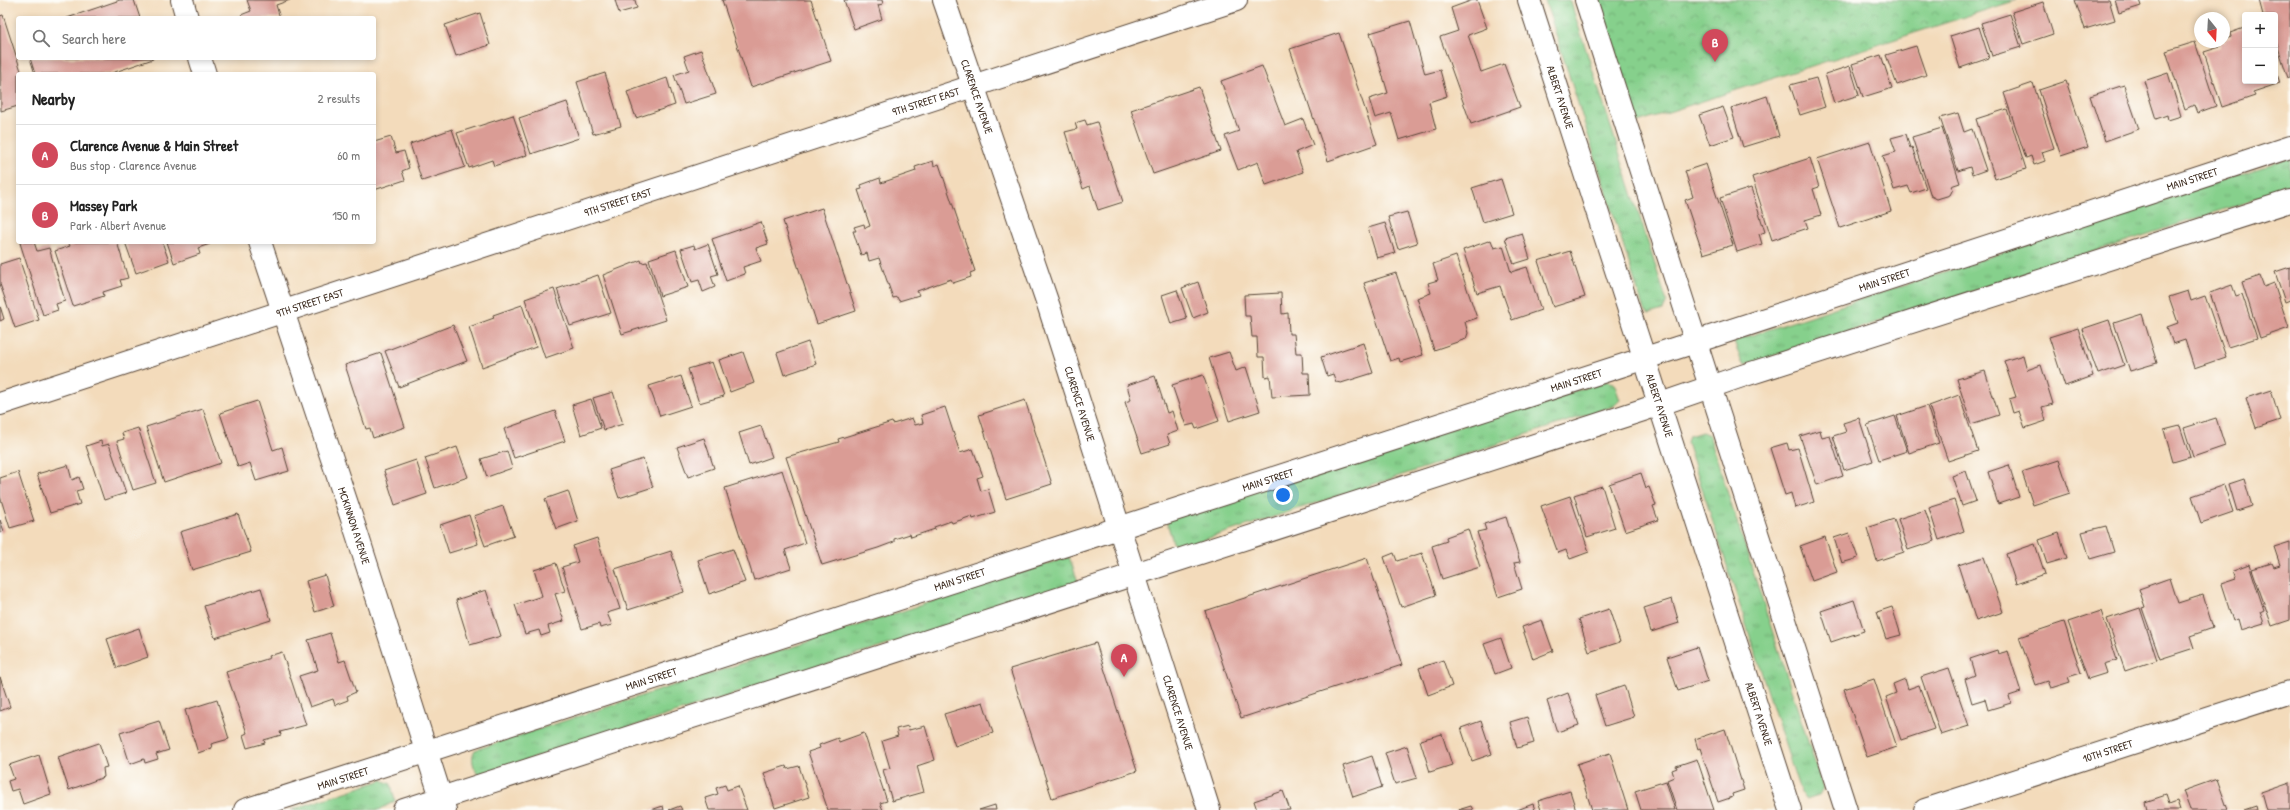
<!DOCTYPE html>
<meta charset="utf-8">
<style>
body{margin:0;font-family:"Patrick Hand",sans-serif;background:#f2f2f2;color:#222}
.controls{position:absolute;right:12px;top:12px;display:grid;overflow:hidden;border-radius:4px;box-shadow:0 2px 6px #0003}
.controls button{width:36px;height:36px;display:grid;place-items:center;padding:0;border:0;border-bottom:1px solid #e0e0e0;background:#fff;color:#222;font:20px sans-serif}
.compass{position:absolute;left:2194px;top:12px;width:36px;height:36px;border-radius:50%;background:#fff;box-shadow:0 2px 6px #0003;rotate:162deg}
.you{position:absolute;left:1283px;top:495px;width:14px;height:14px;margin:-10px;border:3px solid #fff;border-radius:50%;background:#1a73e8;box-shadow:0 0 0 6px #1a73e833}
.badge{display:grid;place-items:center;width:26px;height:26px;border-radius:50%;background:#d1495b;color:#fff;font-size:13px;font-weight:700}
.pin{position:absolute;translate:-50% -33px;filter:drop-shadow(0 1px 2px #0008)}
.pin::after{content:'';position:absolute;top:21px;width:14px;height:12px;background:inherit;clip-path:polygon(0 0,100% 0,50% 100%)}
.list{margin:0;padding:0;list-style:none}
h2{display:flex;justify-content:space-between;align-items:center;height:52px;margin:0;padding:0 16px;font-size:17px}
h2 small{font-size:13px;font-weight:400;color:#767676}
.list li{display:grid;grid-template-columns:26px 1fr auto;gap:12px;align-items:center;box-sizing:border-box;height:60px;padding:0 16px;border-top:1px solid #e0e0e0}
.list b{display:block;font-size:15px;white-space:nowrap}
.list p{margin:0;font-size:13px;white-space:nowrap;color:#767676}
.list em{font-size:13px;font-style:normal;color:#767676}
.icon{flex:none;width:22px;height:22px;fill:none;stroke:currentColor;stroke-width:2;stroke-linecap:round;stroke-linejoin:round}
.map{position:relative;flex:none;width:2290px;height:810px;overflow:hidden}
.search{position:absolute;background:#fff;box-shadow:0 2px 6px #0003;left:16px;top:16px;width:360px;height:44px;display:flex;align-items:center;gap:10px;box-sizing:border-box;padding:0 14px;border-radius:4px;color:#767676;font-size:15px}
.panel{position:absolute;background:#fff;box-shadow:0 2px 6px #0003;left:16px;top:72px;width:360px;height:172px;border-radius:4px}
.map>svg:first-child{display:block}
.grass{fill:url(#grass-tufts);stroke:#607d55}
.park{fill:url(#park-crowns);stroke:#607d55}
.building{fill:#da9c95}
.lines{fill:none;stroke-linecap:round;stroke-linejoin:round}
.minor-casing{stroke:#574536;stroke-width:24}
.secondary-casing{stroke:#574536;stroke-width:24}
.minor{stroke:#fff;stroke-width:22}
.secondary{stroke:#fff;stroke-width:22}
.labels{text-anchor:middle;stroke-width:3;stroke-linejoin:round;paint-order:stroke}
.street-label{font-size:11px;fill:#3b2a1e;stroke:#fdfcf7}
</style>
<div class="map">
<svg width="2290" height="810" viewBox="0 0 2290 810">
<defs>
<pattern id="grass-tufts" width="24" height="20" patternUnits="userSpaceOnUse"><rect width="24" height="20" fill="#86d08c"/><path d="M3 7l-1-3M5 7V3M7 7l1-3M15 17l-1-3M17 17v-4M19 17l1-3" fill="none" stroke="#6fa972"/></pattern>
<pattern id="park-crowns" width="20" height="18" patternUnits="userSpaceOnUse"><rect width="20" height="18" fill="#86d08c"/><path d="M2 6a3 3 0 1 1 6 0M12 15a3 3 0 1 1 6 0" fill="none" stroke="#6fa972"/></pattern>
</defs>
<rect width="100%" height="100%" fill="#fdfcf7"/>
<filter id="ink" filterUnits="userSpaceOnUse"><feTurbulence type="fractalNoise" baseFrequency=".025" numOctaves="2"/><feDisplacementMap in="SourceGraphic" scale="8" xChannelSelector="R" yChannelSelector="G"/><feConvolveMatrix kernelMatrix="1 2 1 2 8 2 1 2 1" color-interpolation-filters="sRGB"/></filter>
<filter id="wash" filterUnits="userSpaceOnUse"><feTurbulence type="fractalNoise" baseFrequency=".012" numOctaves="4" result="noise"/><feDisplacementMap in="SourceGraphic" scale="16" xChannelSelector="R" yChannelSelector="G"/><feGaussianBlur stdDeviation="0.9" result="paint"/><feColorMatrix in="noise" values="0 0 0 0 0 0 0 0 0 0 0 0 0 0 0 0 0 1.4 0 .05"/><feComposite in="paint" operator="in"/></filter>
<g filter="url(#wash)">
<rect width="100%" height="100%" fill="#f3dbbb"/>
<g class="grass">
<polygon points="1545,0 1570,0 1667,302 1663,310 1649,314 1644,310"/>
<polygon points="2290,158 2290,188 1745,365 1742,363 1734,341"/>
<polygon points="1607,381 1614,383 1620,400 1614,406 1175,549 1165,516"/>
<polygon points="1702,432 1709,435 1823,788 1819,795 1806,799 1801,794 1687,442 1689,436"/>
<path d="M 1069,557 L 1079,584 L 480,775 C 473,770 470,757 475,750 Z"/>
<polygon points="382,780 391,784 395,801 379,810 291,810"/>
</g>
<polygon class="park" points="1586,0 2017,0 1625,126"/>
<g id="blocks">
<g class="building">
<polygon points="120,0 134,0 140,18 67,18"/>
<polygon points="247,0 290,0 276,5 280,18 242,18 241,15 251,11"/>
<polygon points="615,0 635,0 637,8 619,13"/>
<polygon points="722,0 811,0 831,61 751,87"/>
<polygon points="844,0 882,0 883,4 878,5 882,19 854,29"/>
<polygon points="1473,0 1477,0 1487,28 1468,35 1481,72 1504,64 1520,107 1471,124 1440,37 1458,31 1451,8"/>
<polygon points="2075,0 2109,0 2115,20 2085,29"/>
<polygon points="2115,0 2139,0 2141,6 2119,13"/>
<polygon points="2259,0 2290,0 2290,77 2288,78 2275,38 2275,15 2263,15"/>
<polygon points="2043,2 2053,34 2023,44 2012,12"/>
<polygon points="480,13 490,45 456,56 445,25"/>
<polygon points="2010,14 2021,47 1992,56 1981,23"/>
<polygon points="3,15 22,74 18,74 18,106 1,111 0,16"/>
<polygon points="1410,21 1425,74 1440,70 1447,96 1429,102 1436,129 1399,140 1391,113 1375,118 1369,99 1388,93 1370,33"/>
<polygon points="1979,27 1989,58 1960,68 1950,36"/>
<polygon points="2244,28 2245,81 2275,81 2275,68 2280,83 2253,92 2255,96 2222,107 2204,52 2220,47 2219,42 2224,42 2224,40 2231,37 2230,33"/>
<polygon points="1339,33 1377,144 1328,161 1290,49"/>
<polygon points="2195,42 2216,106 2197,113 2194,105 2185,109 2166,51"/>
<polygon points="1916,46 1926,75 1897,85 1886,55"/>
<polygon points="701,50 716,94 684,104 674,75 689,70 684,56"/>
<polygon points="1881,55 1892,88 1863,97 1852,64"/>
<polygon points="30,58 153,58 153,59 109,74 35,74"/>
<polygon points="1262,66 1285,126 1303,119 1313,145 1296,152 1303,172 1266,185 1258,162 1238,170 1225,136 1239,131 1221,81"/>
<polygon points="1850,66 1859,95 1834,103 1825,74"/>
<polygon points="605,73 621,126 593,134 577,82"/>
<polygon points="2168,73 2181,116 2168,120 2167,115 2156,119 2144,81"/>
<polygon points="667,78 675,105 636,118 627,92"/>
<polygon points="1816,78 1825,107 1800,115 1790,85"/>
<polygon points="2066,81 2088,147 2061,156 2039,90"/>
<polygon points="2033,83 2054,148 2042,152 2045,161 2034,165 2031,156 2026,158 2004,93"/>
<polygon points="2124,85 2139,129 2105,141 2090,96"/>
<polygon points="1199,87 1221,151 1153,174 1131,110"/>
<polygon points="1767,96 1779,136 1743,147 1731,108"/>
<polygon points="567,102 579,138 531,154 519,118"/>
<polygon points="1723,107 1734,137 1710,145 1699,115"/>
<polygon points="2007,109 2026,169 1995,179 1976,119"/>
<polygon points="1958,113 1964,132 1972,129 1986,170 1972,175 1970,167 1958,171 1940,118"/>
<polygon points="513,115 527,155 494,166 492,160 469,168 457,133"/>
<polygon points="1085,120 1087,125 1097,122 1123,202 1098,210 1090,186 1083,189 1065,132 1077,129 1075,123"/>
<polygon points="1942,128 1960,183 1951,186 1953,189 1950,195 1937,199 1931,196 1912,137"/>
<polygon points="452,129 465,167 422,181 410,144"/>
<polygon points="1906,134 1910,148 1912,147 1926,188 1911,193 1908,186 1894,190 1883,156 1896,152 1891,138"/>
<polygon points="391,137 396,153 404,151 409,168 402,171 405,180 374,190 374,142"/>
<polygon points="1870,142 1891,211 1840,228 1817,159"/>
<polygon points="1810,158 1819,187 1813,189 1821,215 1805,220 1808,228 1772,240 1752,177"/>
<polygon points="933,161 934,166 939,164 975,271 970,273 971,277 953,283 951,279 917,291 919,295 899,301 897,297 893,298 879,258 869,261 867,253 861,255 853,231 856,231 854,227 864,224 865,228 870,226 858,190 862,189 861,185 880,178 881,183 916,171 915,167"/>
<polygon points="1706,164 1733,245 1703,254 1685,200 1693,197 1685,171"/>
<polygon points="1501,179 1512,213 1483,222 1472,188"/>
<polygon points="1751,188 1765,232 1759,234 1762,244 1737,252 1720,198"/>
<polygon points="822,208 856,311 817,324 783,221"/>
<polygon points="1407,212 1417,243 1398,249 1388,217"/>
<polygon points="761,222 768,244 756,248 761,261 743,267 745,274 726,281 712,239"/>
<polygon points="1385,223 1395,253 1377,258 1368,228"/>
<polygon points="1522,233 1530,259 1514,264 1505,238"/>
<polygon points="1491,240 1494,248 1503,246 1511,272 1527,267 1541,310 1512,320 1500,286 1477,293 1463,250"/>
<polygon points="25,242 34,242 37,251 49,248 65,301 56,304 58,310 43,315 20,243"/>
<polygon points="68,242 117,242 128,278 120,280 122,286 103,292 104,296 73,306 55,251 70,246"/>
<polygon points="125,242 162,242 169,261 136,273"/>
<polygon points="167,242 210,242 210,244 198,248 200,254 174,263"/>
<polygon points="708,244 718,274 711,276 715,287 703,292 699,280 692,282 681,249 694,245 695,249"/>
<polygon points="676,250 688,287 660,296 649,259"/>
<polygon points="1570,251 1585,297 1553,307 1538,261"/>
<polygon points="1456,256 1477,318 1465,322 1468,333 1466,339 1434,350 1417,298 1431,293 1428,283 1438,280 1433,264"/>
<polygon points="19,258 39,320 15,328 0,284 0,264"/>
<polygon points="641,260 642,263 647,262 666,320 622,334 603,275"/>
<polygon points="2290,267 2290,300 2285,302 2275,272"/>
<polygon points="1396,273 1423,355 1400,362 1399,358 1390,361 1364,283"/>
<polygon points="598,275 611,313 570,326 557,289"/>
<polygon points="2260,276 2264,287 2274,283 2289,328 2260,338 2242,282"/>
<polygon points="1198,282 1208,312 1193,318 1182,288"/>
<polygon points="2232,285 2236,296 2242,294 2257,338 2228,347 2210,293"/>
<polygon points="554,289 574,348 545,358 525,299"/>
<polygon points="1177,290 1187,319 1171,324 1162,295"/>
<polygon points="2188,291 2191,301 2205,296 2226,357 2194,368 2185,340 2173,344 2167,327 2178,323 2169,297"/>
<polygon points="1281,293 1282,314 1288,313 1289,334 1294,334 1296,353 1302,353 1303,373 1309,373 1310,395 1272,397 1270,376 1265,377 1264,357 1258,357 1257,337 1252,337 1250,316 1245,316 1244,295"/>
<polygon points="522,305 536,347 482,367 469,327 494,318 493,315"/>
<polygon points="0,306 4,319 0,321"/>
<polygon points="2142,314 2157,363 2130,371 2114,323"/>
<polygon points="2109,320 2124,365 2098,374 2082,329"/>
<polygon points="453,325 467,361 399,387 385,351"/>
<polygon points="2078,328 2093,376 2065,386 2049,337"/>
<polygon points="808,342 816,364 784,375 777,353"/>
<polygon points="1363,343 1373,373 1341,383 1336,382 1333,374 1327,376 1321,357"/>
<polygon points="743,352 754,383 730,392 719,360"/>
<polygon points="1229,352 1236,371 1246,367 1260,411 1229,421 1209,358"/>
<polygon points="381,353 405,427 373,438 370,428 366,429 345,365"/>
<polygon points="2023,355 2027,370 2041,365 2053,404 2042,407 2046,421 2025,428 2019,411 2013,413 2009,399 2016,397 2004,361"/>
<polygon points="712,362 724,396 699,403 688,369"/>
<polygon points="1985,371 1999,415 1971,424 1957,379"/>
<polygon points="1203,375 1219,421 1196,429 1194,424 1186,426 1172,385"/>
<polygon points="681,376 691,406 660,416 649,386"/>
<polygon points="1155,376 1167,413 1172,411 1178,431 1167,435 1170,444 1142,453 1125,402 1131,400 1127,385"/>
<polygon points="2271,390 2280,420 2256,428 2246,398"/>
<polygon points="613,392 623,424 604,430 593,398"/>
<polygon points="1959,395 1978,451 1948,461 1929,406"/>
<polygon points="591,399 601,428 581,435 572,405"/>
<polygon points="1025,400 1052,484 1006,499 979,415"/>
<polygon points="257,401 273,450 282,447 289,471 256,481 250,463 238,467 220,413"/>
<polygon points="1927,406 1939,443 1909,453 1897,416"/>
<polygon points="945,407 960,453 973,449 983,476 977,478 981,491 988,489 995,512 973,519 972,516 952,523 951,521 934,527 935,529 911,537 910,534 894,539 894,542 878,548 822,565 786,457 839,442 838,439 892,422 893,424 912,418 915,425 923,423 921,415"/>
<polygon points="203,409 221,463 164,482 146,427"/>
<polygon points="555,411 565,441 514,458 504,429"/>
<polygon points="1895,416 1907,451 1879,460 1867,425"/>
<polygon points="1859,418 1873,461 1844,470 1833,436 1846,432 1843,423"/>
<polygon points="2216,418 2225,446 2193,457 2184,428"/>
<polygon points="761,426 772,457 749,465 739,433"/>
<polygon points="2180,426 2190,457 2173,462 2164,430"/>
<polygon points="138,428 156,483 133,490 117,441 124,439 122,433"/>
<polygon points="1820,430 1822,438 1830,436 1843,476 1817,485 1800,436"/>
<polygon points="704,438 714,468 688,477 677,447"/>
<polygon points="101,441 102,446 109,444 126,493 104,500 86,446"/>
<polygon points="1787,443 1789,450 1798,448 1814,502 1795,508 1791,493 1785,495 1770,448"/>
<polygon points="457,447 468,477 435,488 425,458"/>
<polygon points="507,451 512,468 487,477 481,459"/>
<polygon points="643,459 653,487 619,498 609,470"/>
<polygon points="416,460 427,494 395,505 384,471"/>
<polygon points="2059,460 2070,493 2033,505 2022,472"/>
<polygon points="68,465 72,480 79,477 83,489 76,491 80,504 50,513 37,474"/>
<polygon points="2009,465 2019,497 1998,504 1988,472"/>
<polygon points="782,470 805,543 785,550 791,568 754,580 725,488"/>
<polygon points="1966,471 1976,501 1962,506 1952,476"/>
<polygon points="18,472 34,521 10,528 0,496 0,478"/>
<polygon points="1641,473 1646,488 1649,487 1656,505 1653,506 1658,520 1625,531 1609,484"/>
<polygon points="2244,479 2252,506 2237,511 2229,484"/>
<polygon points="2224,485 2233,512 2201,523 2192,496"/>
<polygon points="1602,486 1615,528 1587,537 1574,495"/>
<polygon points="568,491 578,521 556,529 545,499"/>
<polygon points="1570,496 1589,552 1570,559 1566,550 1558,553 1541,506"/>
<polygon points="1954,500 1964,531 1939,540 1929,508"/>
<polygon points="503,506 514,536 485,546 474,516"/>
<polygon points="1925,510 1935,541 1908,550 1898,519"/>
<polygon points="238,514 251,552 192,570 180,532"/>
<polygon points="469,515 478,544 449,553 440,525"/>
<polygon points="1506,517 1520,562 1514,563 1522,589 1498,597 1477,532 1486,530 1484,524"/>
<polygon points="1894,519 1904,552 1877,561 1867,528"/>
<polygon points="0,520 4,531 0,533"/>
<polygon points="2106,526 2114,552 2090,559 2082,532"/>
<polygon points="1468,529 1480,567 1442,579 1432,546 1447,541 1446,537"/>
<polygon points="1849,533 1858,558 1842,563 1834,538"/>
<polygon points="2059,533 2067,558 2047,564 2039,540"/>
<polygon points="1825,537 1837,572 1812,581 1800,546"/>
<polygon points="597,538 620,609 607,613 612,625 600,628 599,624 582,629 562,567 578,562 573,546"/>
<polygon points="2290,542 2290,620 2272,626 2252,569 2272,563 2274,567 2280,565 2274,547"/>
<polygon points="2035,544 2045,574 2016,584 2006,554"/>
<polygon points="733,549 745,582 709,594 698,560"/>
<polygon points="671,551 684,592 628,610 615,569"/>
<polygon points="1394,553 1397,561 1422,553 1436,595 1401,607 1384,557"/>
<polygon points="1984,557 2003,612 1976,621 1958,565"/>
<polygon points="1367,558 1402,665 1241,718 1205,611"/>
<polygon points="556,563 565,591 555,594 564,621 548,626 550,633 541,636 539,630 525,634 515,605 542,596 534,570"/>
<polygon points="2249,564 2264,610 2260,612 2264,623 2241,630 2238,619 2233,621 2221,584 2236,579 2233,570"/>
<polygon points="325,575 334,606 315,612 306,581"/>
<polygon points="2170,578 2178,603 2203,595 2213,628 2190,636 2194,648 2160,659 2142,608 2145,607 2139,589"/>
<polygon points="261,588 271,620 215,638 204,606"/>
<polygon points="486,590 501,636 470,645 456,600"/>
<polygon points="1672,599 1679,623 1651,632 1644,608"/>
<polygon points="1854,600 1864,631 1831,642 1821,611"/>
<polygon points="1892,607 1901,635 1886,639 1877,612"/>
<polygon points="2140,608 2157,660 2125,671 2107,619"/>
<polygon points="1609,609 1620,642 1589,652 1579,619"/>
<polygon points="2101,611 2117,660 2104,664 2107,673 2088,679 2068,622"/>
<polygon points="1542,620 1553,651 1533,659 1522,627"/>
<polygon points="2064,622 2081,673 2068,677 2070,682 2051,688 2048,681 2036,685 2019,637"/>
<polygon points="139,628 148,657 117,668 107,639"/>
<polygon points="330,633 339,662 345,660 356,692 347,696 348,700 335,705 333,699 310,707 299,676 318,670 308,640"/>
<polygon points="1501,638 1511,668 1495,674 1484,644"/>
<polygon points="1096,643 1137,771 1052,798 1010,669"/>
<polygon points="1697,647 1708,681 1678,691 1667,657"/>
<polygon points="1997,650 1998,654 2008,651 2021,692 2009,696 2011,703 1988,710 1985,699 1972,703 1965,679 1975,675 1970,659"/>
<polygon points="282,652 306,725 280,732 281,735 264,740 265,743 247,748 243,735 247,733 226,672 270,658 269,656"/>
<polygon points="1443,660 1452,686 1428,695 1419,668"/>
<polygon points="1949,668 1969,726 1941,735 1921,677"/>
<polygon points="0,677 10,707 0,711"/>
<polygon points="1874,679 1897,747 1867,757 1844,689"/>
<polygon points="1905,679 1908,689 1919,685 1934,729 1901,740 1886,697 1896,693 1893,684"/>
<polygon points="1624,685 1634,717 1605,726 1595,695"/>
<polygon points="1568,693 1579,725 1557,732 1547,701"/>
<polygon points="217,700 229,739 211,744 212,748 198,753 185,710"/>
<polygon points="983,702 993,733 955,746 944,714"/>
<polygon points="1527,717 1534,743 1517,748 1510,722"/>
<polygon points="159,721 169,750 156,754 158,759 145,763 144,759 130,764 120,733"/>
<polygon points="1481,721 1492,754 1472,761 1461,728"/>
<polygon points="908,726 909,730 925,726 935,760 917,766 924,792 892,801 883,770 890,768 882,741 898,736 896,729"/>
<polygon points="1725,729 1744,790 1732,794 1733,797 1718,802 1700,748 1698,749 1695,739"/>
<polygon points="864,733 887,801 880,803 883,810 828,810 808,752 820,748 819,745 838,738 839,742"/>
<polygon points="1442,734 1452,765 1430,772 1420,740"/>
<polygon points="99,743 107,767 103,768 104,777 69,790 58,757"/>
<polygon points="1407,746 1417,778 1395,784 1385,753"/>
<polygon points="1610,753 1628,810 1592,810 1577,764"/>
<polygon points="39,755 51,794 23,804 18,789 11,791 8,781 14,779 9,765"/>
<polygon points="1372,756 1382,787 1353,797 1343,766"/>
<polygon points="1697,759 1714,810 1677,810 1667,780 1674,777 1672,770 1677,768 1676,766"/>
<polygon points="786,766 787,769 799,766 809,797 775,808 764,773"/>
<polygon points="2217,779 2228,810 2190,810 2183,791"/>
<polygon points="1666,781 1675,810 1641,810 1635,791"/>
<polygon points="2290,782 2290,810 2266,810 2261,792"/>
<polygon points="725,785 727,790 738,786 747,810 709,810 705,798 718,794 716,788"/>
<polygon points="1283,791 1290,810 1257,810 1254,801"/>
<polygon points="1570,791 1576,810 1541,810 1538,801"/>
<polygon points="2166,795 2169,804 2177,801 2180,810 2147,810 2145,802"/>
<polygon points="1533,804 1535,810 1517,810"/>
<polygon points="995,805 996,810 979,810"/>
<polygon points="663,806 664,810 651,810"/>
<polygon points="680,806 682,810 669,810"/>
<polygon points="1471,806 1473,810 1458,810"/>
<polygon points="2256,806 2257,810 2244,810"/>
</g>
</g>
</g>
<g filter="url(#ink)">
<use href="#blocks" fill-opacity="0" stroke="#574536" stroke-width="1"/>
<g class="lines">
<defs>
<g id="minor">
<polyline points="182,0 187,18"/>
<path id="s1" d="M 1529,0 L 1790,810"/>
<polyline points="1586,0 1846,810"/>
<polyline points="200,58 205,74"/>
<path id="s2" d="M 260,242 L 356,531 L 445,810"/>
<path id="s3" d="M 0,404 L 1236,0"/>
<path id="s4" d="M 245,810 L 1695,342 L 2290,147"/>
<polyline points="404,810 1643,410 1739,377 2290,201"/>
<path id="s5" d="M 1925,810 L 2290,692"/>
</g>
<g id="secondary">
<path id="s6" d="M 944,0 L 1049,307 L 1209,810"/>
</g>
</defs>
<use href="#minor" class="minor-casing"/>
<use href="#secondary" class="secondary-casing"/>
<use href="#minor" class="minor"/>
<use href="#secondary" class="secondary"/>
</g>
</g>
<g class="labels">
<g class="street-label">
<text dy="4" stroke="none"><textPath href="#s1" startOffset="102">ALBERT AVENUE</textPath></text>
<text dy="4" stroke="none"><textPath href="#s6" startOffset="102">CLARENCE AVENUE</textPath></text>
<text dy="4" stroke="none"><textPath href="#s3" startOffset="974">9TH STREET EAST</textPath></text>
<text dy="4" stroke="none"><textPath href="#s4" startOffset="2047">MAIN STREET</textPath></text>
<text dy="4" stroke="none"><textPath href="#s3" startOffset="650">9TH STREET EAST</textPath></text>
<text dy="4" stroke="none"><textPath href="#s4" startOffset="1723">MAIN STREET</textPath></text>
<text dy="4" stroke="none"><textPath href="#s3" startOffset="326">9TH STREET EAST</textPath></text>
<text dy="4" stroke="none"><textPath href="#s4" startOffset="1399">MAIN STREET</textPath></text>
<text dy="4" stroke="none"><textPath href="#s6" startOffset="426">CLARENCE AVENUE</textPath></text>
<text dy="4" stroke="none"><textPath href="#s1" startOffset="426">ALBERT AVENUE</textPath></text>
<text dy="4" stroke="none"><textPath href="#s4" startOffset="1075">MAIN STREET</textPath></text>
<text dy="4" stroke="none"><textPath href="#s2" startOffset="299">MCKINNON AVENUE</textPath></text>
<text dy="4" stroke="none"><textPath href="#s4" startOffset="751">MAIN STREET</textPath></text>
<text dy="4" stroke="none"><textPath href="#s4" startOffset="427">MAIN STREET</textPath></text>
<text dy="4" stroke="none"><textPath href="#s6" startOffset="750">CLARENCE AVENUE</textPath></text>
<text dy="4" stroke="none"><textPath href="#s1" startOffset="750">ALBERT AVENUE</textPath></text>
<text dy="4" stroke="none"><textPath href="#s5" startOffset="192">10TH STREET</textPath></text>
<text dy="4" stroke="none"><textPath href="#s4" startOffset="103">MAIN STREET</textPath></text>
</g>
</g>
</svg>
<div class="controls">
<button>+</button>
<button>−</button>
</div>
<svg class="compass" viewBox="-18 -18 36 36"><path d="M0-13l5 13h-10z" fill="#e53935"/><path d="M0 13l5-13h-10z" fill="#767676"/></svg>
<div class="you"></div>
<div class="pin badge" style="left:1124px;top:677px">A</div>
<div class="pin badge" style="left:1715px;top:62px">B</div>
<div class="search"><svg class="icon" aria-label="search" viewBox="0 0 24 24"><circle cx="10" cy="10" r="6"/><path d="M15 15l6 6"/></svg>Search here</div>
<section class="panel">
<h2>Nearby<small>2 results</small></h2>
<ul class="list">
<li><span class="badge">A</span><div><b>Clarence Avenue &amp; Main Street</b><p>Bus stop · Clarence Avenue</p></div><em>60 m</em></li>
<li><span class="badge">B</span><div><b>Massey Park</b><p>Park · Albert Avenue</p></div><em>150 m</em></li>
</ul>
</section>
</div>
